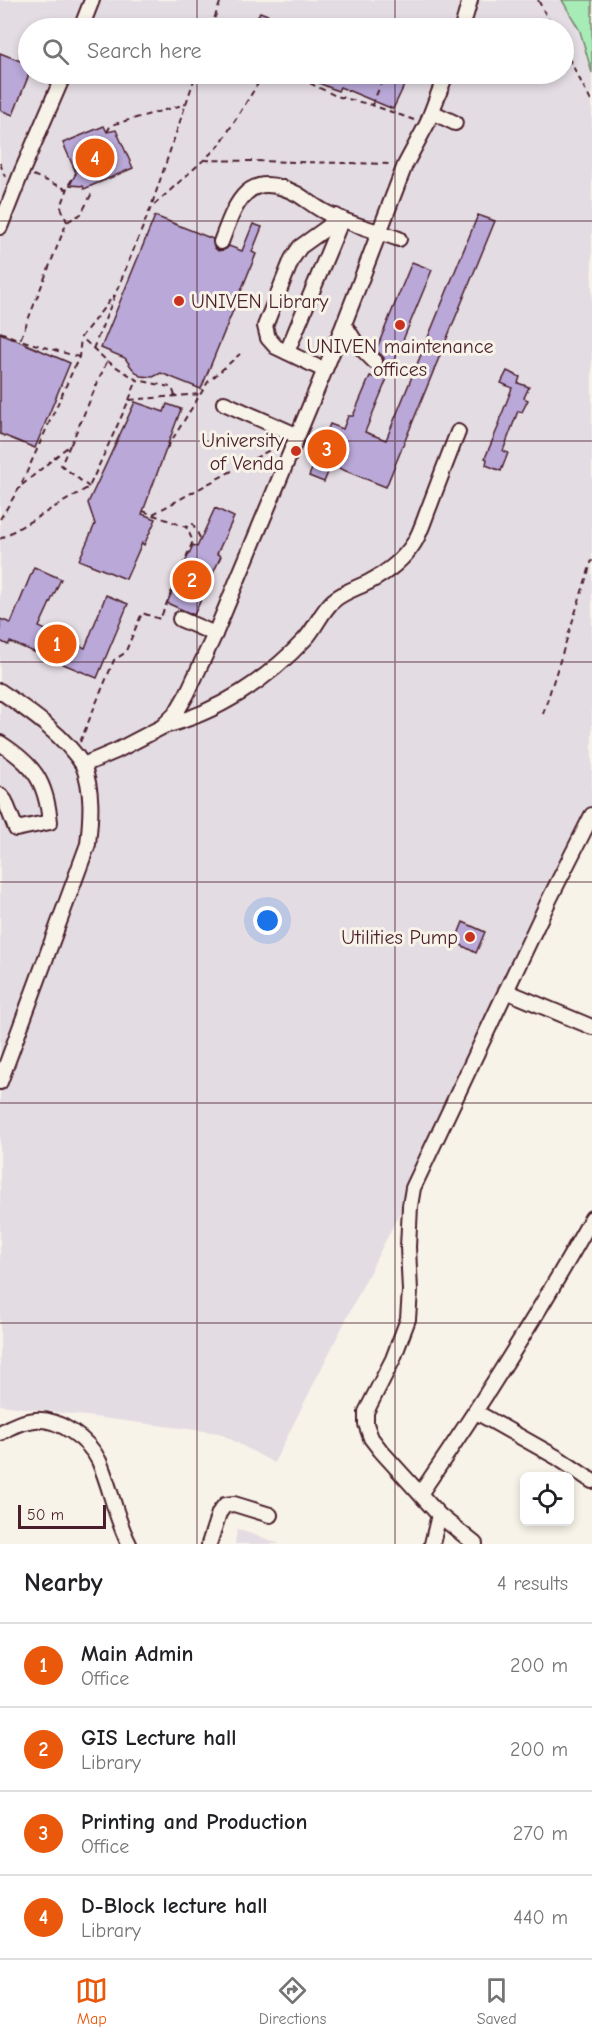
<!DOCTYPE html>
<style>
body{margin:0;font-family:"Comic Neue",sans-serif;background:#f6f6f6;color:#202124}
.controls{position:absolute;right:18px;bottom:18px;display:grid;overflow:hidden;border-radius:9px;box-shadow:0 3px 9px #0003}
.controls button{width:54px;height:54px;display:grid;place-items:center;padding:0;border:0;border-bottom:2px solid #e0e0e0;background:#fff;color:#202124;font:30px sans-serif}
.scale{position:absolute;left:18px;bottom:15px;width:88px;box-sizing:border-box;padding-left:6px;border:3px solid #4a1f2b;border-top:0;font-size:16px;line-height:21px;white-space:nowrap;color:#4a1f2b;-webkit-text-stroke:4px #f7f3e8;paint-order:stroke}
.you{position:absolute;left:268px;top:921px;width:21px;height:21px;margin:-15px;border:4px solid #fff;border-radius:50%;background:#1a73e8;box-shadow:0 0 0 9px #1a73e833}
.badge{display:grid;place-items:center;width:39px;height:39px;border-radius:50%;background:#ea580c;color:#fff;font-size:20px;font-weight:700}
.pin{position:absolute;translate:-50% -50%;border:3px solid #fff;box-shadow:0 2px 6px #0006}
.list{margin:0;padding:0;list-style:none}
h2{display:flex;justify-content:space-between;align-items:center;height:78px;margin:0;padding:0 24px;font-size:26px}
h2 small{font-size:20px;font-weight:400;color:#757577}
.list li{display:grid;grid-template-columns:39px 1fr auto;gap:18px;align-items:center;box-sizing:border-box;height:84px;padding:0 24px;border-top:2px solid #e0e0e0}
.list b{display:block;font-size:22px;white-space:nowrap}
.list p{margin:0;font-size:20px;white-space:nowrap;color:#757577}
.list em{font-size:20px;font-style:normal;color:#757577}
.icon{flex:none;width:33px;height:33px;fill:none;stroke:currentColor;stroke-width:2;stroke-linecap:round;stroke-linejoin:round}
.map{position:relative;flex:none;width:592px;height:1544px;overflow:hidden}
.search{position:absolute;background:#fff;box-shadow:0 3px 9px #0003;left:18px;right:18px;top:18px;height:66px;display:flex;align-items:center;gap:15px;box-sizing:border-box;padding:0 21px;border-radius:33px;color:#757577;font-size:22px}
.sheet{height:414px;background:#fff}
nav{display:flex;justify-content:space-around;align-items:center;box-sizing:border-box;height:84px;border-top:2px solid #e0e0e0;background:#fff;font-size:16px;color:#757577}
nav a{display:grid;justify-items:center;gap:3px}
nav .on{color:#ea580c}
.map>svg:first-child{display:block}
.built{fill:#e4dce3;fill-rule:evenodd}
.green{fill:#a7ebb6;stroke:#788570;stroke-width:1.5}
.building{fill:#b9a8d8;stroke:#4a1f2b;stroke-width:1.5}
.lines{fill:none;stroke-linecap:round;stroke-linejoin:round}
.minor-casing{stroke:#4a1f2b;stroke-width:18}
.path{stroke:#4a1f2b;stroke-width:2;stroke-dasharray:6 4.5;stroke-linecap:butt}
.minor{stroke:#f7f3e8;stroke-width:14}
.grid{fill:none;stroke:#4a1f2b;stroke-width:1.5;stroke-opacity:0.55}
.poi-dot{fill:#c8321e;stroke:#f7f3e8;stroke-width:2}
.labels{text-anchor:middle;stroke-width:6;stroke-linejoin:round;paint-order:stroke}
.poi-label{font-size:20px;fill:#4a1f2b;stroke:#f7f3e8;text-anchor:end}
</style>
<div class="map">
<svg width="592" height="1544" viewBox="0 0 592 1544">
<rect width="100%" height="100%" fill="#f7f3e8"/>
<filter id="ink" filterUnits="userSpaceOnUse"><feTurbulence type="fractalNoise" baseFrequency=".0167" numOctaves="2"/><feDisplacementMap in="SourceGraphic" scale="12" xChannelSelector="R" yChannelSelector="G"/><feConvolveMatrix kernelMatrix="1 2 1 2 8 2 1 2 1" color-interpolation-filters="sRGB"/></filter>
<g filter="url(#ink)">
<g class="built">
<path d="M 0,0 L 592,0 L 592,829 L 274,1463 L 219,1433 L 0,1405 ZM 28,28 L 564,28 L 564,74 L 28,74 Z"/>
<polygon points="237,1529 280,1544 235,1544"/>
</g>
<polygon class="green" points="562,0 592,0 592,73 580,31"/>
<g class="building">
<polygon points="260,12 281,20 277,28 253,28"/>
<polygon points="0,53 28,64 28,77 13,115 0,110"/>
<polygon points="297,74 401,74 396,83 404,86 393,109 340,87 338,91"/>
<polygon points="104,126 107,132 116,130 133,168 84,189 83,186 70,185 76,173 63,143"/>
<polygon points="478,215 495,221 386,487 331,465 324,482 309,476 330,424 343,429 348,416 353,416 370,376 376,378 383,365 384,358 376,350 412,262 432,270 365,432 386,440"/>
<polygon points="155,216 213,239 214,247 218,251 226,249 229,246 242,251 253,224 262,227 252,252 256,254 201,389 161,373 153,377 140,376 132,368 125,358 101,348"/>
<polygon points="0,333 70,363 35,448 0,434"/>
<polygon points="507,371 520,377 518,383 529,387 524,398 528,400 522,412 518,411 503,451 508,453 501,471 486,465 487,459 485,458 499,425 498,424 512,388 501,383"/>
<polygon points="135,402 164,412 167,404 181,409 142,514 156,519 144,545 142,543 126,579 79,560 95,524 88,503"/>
<polygon points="215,508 234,517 217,554 221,556 194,615 167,603 193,545 197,547"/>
<polygon points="34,567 61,579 39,627 85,648 106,595 128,604 97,678 10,642 8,645 0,641 0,619 11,623"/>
<polygon points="463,922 485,932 476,953 455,942"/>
</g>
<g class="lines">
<defs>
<g id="minor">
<polyline points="81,28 92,0"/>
<polyline points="462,28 470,0"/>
<polyline points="432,112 455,123"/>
<polyline points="0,227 22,171 64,74"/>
<path d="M 221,242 C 236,202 247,168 297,194 C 307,200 315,207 325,212 C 348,224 375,230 399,239"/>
<polyline points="344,324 356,343 375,362"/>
<polyline points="287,352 342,219"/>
<polyline points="324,370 276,347 268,338 265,326 292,259 300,247 328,227 336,216"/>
<polyline points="224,403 296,435"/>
<polyline points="180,619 215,634"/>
<path d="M 0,691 C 30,712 63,734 83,765"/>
<path d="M 164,726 C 218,713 269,678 306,638 C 316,627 321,612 333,601 C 343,592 357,588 369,582 C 386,573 404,559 414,543 C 421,532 425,517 430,505 C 439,481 448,457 458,432"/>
<path d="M 0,743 C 34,765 46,781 50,822 L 16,829 L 5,801 L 0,795"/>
<polyline points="506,991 592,1027"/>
<path d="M 0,1082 L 88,844 C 91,816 93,791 83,765 L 116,751 L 162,727 L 176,713 L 187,694 L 215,634 L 344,324 L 405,165 L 427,124 L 446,74"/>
<polyline points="476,1412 558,1458 592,1481"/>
<path d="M 0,1433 C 11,1426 22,1421 35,1420 C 59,1418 89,1440 99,1461 C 111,1488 115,1517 129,1544"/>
<path d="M 420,1494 C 481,1405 539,1313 592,1218"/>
<polyline points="209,1544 219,1513 225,1505 234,1504 270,1515"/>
<polyline points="432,1544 439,1515"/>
<polyline points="475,1544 439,1515 381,1451 371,1438 366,1424 366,1412 393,1359 408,1319 410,1291 408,1247 410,1206 413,1188 550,898 592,815"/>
</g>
</defs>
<use href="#minor" class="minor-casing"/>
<g class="path">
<polyline points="538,0 553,28"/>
<polyline points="211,28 221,0"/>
<polyline points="564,49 592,103"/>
<polyline points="291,74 336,96 372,105 414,120"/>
<polyline points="372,105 381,84"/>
<polyline points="107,132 111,125 186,104"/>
<polyline points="204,160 393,164"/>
<polyline points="0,163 5,177"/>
<polyline points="33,175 66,189 76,173"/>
<polyline points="154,205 219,146 264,74"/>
<polyline points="67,222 61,207 68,188"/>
<polyline points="0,332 20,340"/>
<polyline points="93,349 151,207 196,74"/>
<polyline points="79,357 20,340 67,222 81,214 92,193"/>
<polyline points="107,361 137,380 170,387 173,390 175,396"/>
<polyline points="129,400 137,380"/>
<polyline points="70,445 61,465 89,487"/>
<polyline points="167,448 208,382 240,354"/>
<polyline points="22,485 71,444 107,361 81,337"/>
<polyline points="143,511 186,527 193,524 200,538"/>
<polyline points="153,514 279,445"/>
<polyline points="0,519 20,487 79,357 81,337 114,295"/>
<polyline points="0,539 89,487 129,400 200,394"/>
<polyline points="543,714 592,560"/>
<polyline points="80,742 114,660 125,653 142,613 160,619 193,541 186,527"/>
</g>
<use href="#minor" class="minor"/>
</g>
</g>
<path class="grid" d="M 197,0 L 197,28M 395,0 L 395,28M 197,74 L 197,1544M 395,74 L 395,1544M 0,221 L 592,221M 0,441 L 592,441M 0,662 L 592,662M 0,882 L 592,882M 0,1103 L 592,1103M 0,1323 L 592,1323"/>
<g class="poi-dot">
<circle cx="179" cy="301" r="6"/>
<circle cx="400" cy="325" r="6"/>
<circle cx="296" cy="451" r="6"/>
<circle cx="470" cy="937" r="6"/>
</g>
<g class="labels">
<g class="poi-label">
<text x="191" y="308" text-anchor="start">UNIVEN Library</text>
<text x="400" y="353" text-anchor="middle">UNIVEN maintenance<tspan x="400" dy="23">offices</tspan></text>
<text x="284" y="447">University<tspan x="284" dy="23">of Venda</tspan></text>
<text x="458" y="944">Utilities Pump</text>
</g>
</g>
</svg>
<div class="controls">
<button><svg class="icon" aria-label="locate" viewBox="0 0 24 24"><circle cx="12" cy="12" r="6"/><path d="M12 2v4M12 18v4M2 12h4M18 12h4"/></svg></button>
</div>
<div class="scale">50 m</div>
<div class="you"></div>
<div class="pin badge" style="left:57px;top:644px">1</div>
<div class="pin badge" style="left:192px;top:580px">2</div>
<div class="pin badge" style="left:327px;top:449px">3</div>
<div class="pin badge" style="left:95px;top:158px">4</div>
<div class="search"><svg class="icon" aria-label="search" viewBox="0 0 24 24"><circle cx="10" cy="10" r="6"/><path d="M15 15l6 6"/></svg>Search here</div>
</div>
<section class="sheet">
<h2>Nearby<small>4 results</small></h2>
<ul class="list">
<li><span class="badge">1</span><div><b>Main Admin</b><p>Office</p></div><em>200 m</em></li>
<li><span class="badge">2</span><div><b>GIS Lecture hall</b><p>Library</p></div><em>200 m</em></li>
<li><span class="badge">3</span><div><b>Printing and Production</b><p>Office</p></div><em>270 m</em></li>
<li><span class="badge">4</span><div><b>D-Block lecture hall</b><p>Library</p></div><em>440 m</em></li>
</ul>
</section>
<nav>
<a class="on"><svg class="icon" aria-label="map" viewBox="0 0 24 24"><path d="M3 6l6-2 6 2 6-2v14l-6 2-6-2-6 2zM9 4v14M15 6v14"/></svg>Map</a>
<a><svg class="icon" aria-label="directions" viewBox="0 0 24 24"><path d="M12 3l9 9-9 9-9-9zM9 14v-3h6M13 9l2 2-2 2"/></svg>Directions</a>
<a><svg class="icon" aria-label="saved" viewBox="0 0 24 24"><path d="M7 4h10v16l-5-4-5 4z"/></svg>Saved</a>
</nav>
